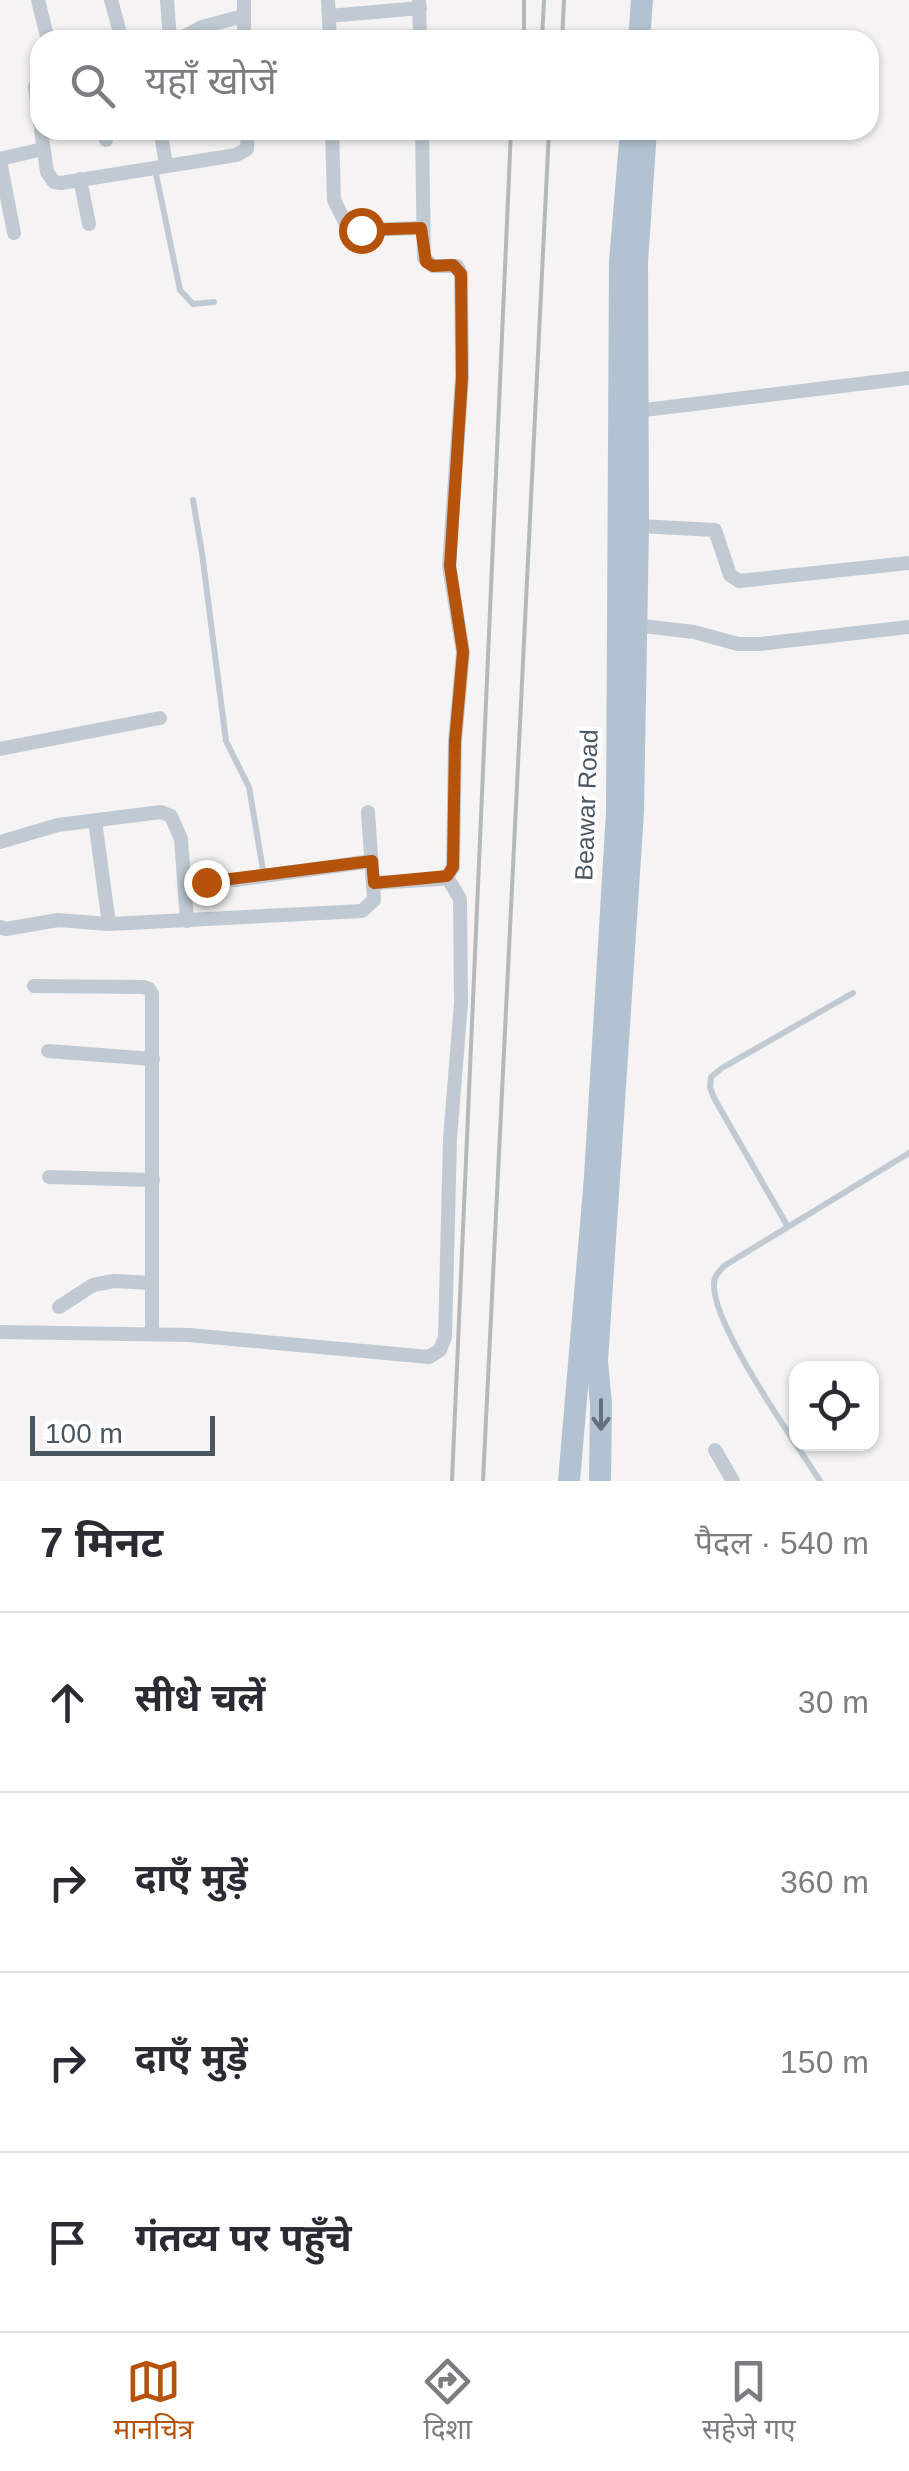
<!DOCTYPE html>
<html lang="hi">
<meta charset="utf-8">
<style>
body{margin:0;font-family:Helvetica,"Noto Sans Devanagari",sans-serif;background:#f7f7f7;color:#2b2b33}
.controls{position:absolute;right:30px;bottom:30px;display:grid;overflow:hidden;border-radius:20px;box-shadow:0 2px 8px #0004}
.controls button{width:90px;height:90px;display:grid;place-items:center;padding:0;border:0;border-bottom:2px solid #e1e1e2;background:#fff;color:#2b2b33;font:50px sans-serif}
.scale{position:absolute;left:30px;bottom:25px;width:185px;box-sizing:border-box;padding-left:10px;border:5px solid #4a5661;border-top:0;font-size:28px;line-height:35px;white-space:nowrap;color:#4a5661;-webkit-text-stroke:8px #fff;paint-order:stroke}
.stop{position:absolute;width:30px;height:30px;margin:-22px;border:8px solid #b45309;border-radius:50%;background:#fff}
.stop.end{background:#b45309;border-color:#fff;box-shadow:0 2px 10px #0008}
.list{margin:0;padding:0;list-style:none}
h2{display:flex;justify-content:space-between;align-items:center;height:130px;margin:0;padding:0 40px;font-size:42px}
h2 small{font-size:32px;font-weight:400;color:#7c7c81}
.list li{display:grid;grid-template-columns:65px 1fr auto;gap:30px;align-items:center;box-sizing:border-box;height:180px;padding:0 40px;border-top:2px solid #e1e1e2}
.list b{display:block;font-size:38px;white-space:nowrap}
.list em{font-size:32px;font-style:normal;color:#7c7c81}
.icon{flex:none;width:55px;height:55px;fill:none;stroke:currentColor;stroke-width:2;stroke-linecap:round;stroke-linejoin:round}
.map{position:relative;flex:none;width:909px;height:1481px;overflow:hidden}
.search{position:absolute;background:#fff;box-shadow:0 2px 8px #0004;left:30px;right:30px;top:30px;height:110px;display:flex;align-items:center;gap:25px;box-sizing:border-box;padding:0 35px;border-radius:30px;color:#7c7c81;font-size:38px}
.sheet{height:850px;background:#fff}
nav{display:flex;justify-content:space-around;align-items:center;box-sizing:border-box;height:140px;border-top:2px solid #e1e1e2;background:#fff;font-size:28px;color:#7c7c81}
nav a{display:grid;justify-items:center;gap:5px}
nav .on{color:#b45309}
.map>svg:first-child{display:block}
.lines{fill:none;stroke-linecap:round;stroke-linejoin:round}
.service{stroke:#c1cad2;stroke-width:6}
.minor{stroke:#c1cad2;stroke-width:14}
.primary{stroke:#b3c2d1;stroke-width:22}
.rail{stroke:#b5b8bd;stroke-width:4}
.oneway{stroke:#64717d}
.route{stroke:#b45309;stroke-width:12}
.labels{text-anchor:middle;stroke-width:9;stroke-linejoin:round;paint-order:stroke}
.street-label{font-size:25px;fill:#4a5661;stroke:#fff}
</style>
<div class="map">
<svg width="909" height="1481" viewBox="0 0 909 1481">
<rect width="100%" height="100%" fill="#f5f3f3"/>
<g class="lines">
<g class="service">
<polyline points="155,169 180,290 193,304 214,302"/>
<polyline points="193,500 202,553 226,741 249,787 264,876"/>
<polyline points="788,1227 714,1098 710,1087 711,1077 722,1068 853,993"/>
<path d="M 820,1481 C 798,1446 703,1314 715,1278 C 717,1273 721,1270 724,1266 L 909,1153"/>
</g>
<g class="minor">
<polyline points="38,0 48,40"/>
<polyline points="111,0 122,40"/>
<polyline points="167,0 170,40"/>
<polyline points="244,0 244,40"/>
<polyline points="328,0 330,40"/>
<polyline points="419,1 420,40"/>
<polyline points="329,16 420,8"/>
<polyline points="178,40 202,27 243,16"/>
<polyline points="40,78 35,87 40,124"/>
<polyline points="41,130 47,172 54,182 61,183 236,155 247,149 248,130"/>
<polyline points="104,130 106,140"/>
<polyline points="160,130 166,164"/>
<polyline points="332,130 334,200 346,224 361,230 421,228"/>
<polyline points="0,159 43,149"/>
<polyline points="0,161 14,233"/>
<polyline points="80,179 89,224"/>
<polyline points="636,411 909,378"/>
<polyline points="638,526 715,530 730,575 739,581 909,563"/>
<polyline points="634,625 694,632 738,644 760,644 909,627"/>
<polyline points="0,749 160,718"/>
<polyline points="95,821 109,924"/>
<polyline points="0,842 58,825 161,812 171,816 181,839 187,921"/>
<polyline points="184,879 235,880 372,861"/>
<polyline points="374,883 440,879 447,877 453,867 455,741 463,652 449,566 462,377 461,274 457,266 433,266 424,258 422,130"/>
<polyline points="0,927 6,929 58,920 109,924 362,911 374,900 368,812"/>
<polyline points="34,986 143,987 149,989 152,994 152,1334"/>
<polyline points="48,1051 153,1059"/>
<polyline points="49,1177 153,1180"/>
<polyline points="59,1307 93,1285 114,1281 152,1283"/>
<polyline points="0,1332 189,1335 429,1357 440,1350 445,1337 450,1139 461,1003 460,899 447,877"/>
<polyline points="715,1450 733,1481"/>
</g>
<g class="primary">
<polyline points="639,40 642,0"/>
<polyline points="569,1481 595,1177 617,812 620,262 631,130"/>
<polyline points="600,1481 601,1404 597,1361 633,812 638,526 637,262 646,130"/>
</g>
<g class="rail">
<polyline points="524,40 524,0"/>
<polyline points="542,40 544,0"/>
<polyline points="562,40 564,0"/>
<polyline points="452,1481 511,130"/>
<polyline points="483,1481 549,130"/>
</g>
</g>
<defs><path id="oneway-shaft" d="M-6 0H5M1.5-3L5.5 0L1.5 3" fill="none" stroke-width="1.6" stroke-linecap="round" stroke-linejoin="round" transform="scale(2.5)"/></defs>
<use class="oneway" href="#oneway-shaft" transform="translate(601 1415) rotate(90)"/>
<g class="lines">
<polyline class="route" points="206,882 372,861 374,883 447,876 453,867 455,741 463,652 450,566 462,377 461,274 453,265 433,266 426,262 421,228 361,230"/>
</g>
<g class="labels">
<g class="street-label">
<text transform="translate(586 805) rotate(-88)" y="9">Beawar Road</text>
</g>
</g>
</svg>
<div class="controls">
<button><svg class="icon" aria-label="locate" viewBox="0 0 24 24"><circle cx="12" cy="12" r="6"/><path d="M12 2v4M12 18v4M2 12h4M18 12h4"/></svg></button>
</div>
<div class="scale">100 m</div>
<div class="stop" style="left:361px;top:230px"></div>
<div class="stop end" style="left:206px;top:882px"></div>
<div class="search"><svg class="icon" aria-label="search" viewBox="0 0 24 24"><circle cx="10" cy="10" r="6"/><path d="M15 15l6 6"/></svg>यहाँ खोजें</div>
</div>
<section class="sheet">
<h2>7 मिनट<small>पैदल · 540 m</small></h2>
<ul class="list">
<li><svg class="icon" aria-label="ahead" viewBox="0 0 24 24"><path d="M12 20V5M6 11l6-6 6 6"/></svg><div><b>सीधे चलें</b></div><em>30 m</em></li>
<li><svg class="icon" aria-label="right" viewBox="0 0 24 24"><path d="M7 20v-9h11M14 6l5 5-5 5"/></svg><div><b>दाएँ मुड़ें</b></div><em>360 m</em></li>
<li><svg class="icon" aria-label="right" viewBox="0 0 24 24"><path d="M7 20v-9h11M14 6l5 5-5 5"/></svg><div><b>दाएँ मुड़ें</b></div><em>150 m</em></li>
<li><svg class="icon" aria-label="arrive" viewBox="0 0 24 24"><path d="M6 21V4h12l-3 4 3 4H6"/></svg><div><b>गंतव्य पर पहुँचे</b></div></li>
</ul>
</section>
<nav>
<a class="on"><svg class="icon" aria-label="map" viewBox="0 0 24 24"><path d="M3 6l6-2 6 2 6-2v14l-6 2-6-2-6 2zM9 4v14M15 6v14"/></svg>मानचित्र</a>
<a><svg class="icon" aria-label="directions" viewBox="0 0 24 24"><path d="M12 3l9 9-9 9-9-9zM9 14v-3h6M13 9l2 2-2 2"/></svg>दिशा</a>
<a><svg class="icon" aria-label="saved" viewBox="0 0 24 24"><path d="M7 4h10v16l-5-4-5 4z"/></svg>सहेजे गए</a>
</nav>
